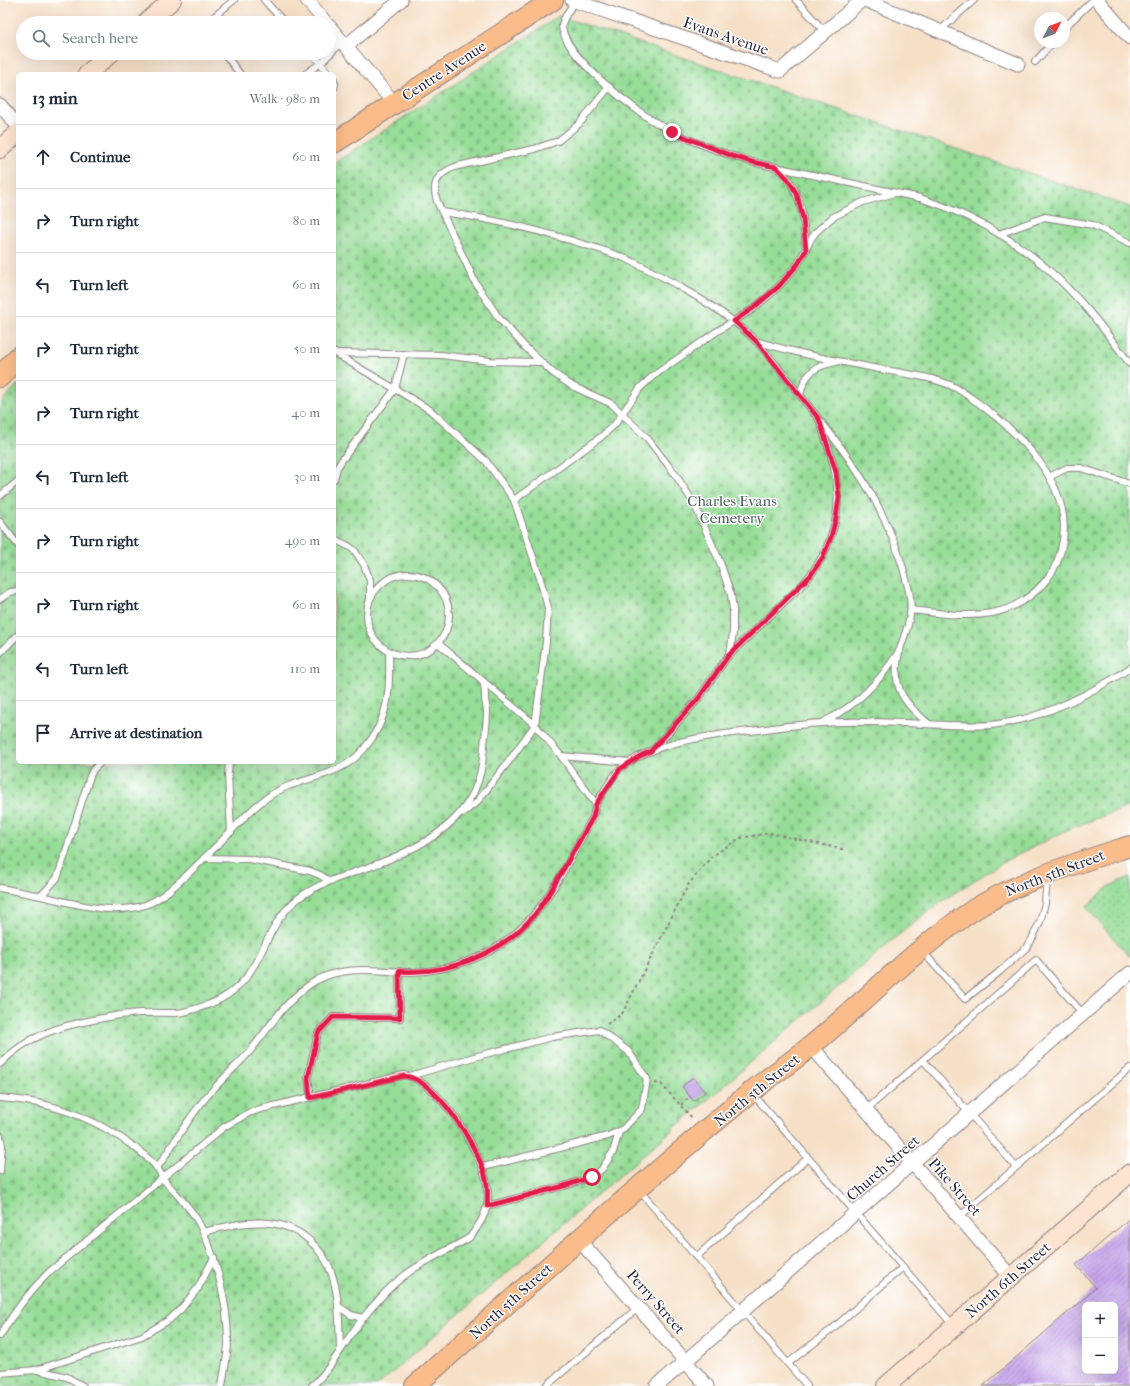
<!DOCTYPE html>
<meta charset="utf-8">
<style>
body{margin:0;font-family:"IM FELL French Canon",serif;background:#f2f2f3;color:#1f2937}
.controls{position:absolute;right:12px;bottom:12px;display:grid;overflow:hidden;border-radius:6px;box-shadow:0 4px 16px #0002}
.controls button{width:36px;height:36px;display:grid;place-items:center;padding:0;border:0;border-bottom:1px solid #e0e1e3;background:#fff;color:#1f2937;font:20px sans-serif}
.compass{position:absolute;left:1034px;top:12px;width:36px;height:36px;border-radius:50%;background:#fff;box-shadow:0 4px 16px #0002;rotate:48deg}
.stop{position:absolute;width:12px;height:12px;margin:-9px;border:3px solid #e11d48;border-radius:50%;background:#fff}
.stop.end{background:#e11d48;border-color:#fff;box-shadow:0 1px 4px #0008}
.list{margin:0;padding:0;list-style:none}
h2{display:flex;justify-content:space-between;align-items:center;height:52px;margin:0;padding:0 16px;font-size:17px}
h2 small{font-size:13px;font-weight:400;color:#747a83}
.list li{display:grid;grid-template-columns:26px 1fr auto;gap:12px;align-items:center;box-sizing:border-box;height:64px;padding:0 16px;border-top:1px solid #e0e1e3}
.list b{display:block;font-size:15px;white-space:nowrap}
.list em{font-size:13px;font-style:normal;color:#747a83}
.icon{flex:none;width:22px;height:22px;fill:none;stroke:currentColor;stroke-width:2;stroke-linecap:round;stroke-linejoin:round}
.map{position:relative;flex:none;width:1130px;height:1386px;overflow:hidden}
.search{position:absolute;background:#fff;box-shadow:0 4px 16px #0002;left:16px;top:16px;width:320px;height:44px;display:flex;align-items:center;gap:10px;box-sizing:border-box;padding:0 14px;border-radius:22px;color:#747a83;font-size:15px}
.panel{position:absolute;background:#fff;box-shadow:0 4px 16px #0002;left:16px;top:72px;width:320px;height:692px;border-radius:6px}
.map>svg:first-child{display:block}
.cemetery{fill:url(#cemetery-stones);stroke:#5c8069}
.park{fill:url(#park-dots);stroke:#5c8069}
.building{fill:url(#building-hatch);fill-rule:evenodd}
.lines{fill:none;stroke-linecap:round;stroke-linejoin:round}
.lane-casing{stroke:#8c8181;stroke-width:8}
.street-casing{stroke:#8c8181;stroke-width:15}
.secondary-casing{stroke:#8c8181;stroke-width:20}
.primary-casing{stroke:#8c8181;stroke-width:22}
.path{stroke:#8c8181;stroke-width:2;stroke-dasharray:3 3;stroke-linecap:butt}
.lane{stroke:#fff;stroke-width:6}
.street{stroke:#fff;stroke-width:13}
.secondary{stroke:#fde4d0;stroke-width:18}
.primary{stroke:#f9bc8a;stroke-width:20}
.route{stroke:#e11d48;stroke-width:5}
.labels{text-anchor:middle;stroke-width:3;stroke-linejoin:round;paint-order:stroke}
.street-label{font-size:15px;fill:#22223b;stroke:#fff}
.park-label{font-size:15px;fill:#455a57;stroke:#fff}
</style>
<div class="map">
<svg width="1130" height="1386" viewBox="0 0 1130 1386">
<defs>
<pattern id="cemetery-stones" width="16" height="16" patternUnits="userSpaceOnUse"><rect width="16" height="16" fill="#96dd97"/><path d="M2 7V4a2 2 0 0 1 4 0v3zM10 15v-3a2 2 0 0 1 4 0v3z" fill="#81bd83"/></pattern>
<pattern id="park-dots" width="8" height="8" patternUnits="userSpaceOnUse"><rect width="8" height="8" fill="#96dd97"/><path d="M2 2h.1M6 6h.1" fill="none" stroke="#81bd83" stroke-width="1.8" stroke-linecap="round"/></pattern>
<pattern id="building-hatch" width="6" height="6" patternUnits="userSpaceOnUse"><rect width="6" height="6" fill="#c19ee8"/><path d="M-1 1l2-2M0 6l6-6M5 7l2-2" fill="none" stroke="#9c80bd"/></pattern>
</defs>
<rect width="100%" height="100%" fill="#fff"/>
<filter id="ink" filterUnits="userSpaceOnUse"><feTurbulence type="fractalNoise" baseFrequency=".025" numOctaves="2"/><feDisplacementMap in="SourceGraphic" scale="8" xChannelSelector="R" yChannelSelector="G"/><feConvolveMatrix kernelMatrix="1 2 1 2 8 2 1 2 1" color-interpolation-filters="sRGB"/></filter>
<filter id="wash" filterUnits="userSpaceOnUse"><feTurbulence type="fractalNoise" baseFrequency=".012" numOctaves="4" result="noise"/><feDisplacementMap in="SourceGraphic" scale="16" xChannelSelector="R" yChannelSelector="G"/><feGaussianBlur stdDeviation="0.9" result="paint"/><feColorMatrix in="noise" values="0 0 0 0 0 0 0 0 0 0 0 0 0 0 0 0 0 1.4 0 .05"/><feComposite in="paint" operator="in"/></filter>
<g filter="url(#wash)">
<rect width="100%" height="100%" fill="#f6e0c7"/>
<polygon class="cemetery" points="559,16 1130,207 1130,806 1071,828 1005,861 951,895 921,917 896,937 459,1314 377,1386 0,1386 0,404 18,384 18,762 334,762 334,163"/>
<polygon class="park" points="1130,877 1130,957 1086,907 1108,887"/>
<g id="blocks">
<g class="building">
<polygon points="693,1077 705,1092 694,1101 682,1087"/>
<path d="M 1130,1218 L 1130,1386 L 983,1386 L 1096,1288 L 1076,1265 ZM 1085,1305 L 1115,1305 L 1115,1371 L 1085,1371 Z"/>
</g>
</g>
</g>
<g filter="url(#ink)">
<use href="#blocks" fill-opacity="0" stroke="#8c8181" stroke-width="1"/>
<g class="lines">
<defs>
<g id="lane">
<polyline points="264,0 285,23"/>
<polyline points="796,0 825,32"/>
<path d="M 575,1 C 571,8 563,17 562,25 C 562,55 639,115 664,127 C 691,142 722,153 752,162 L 920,198 C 980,217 1035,251 1077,298 C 1096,318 1113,341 1130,364"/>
<polyline points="209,23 210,20 234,0"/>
<polyline points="945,26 974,0"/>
<polyline points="1064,28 1093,0"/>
<polyline points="224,53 240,74"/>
<polyline points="312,53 329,74"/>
<polyline points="1035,62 1053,42"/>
<polyline points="305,74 321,63 342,42"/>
<polyline points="334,80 335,85 334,88"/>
<path d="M 609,87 L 579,124 L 558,141 L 534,149 L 458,166 C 432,174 430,190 442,212 C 486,218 530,228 573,241 C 592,247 611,252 629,260 C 648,269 667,279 685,290 C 710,304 735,320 756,341 C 763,348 769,357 776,365 C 790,383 804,400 818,418 C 861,471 894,523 909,591 C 914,614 907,628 900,649 C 890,685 902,702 929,724"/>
<path d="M 776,167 C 780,170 784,174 787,178 C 803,197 804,225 806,249"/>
<polyline points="442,212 475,282 498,317 525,347 552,372 572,386 612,404 647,438 675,474 695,505 721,565 731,595 733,610 733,632 731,648 728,656"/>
<polyline points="999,234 1045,217 1093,225 1130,243"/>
<path d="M 756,341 C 798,354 842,362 885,370 C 910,375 939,377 961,391 C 1008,422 1072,477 1063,540 C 1061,554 1057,567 1047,579 C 1034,596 1014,609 992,613 C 966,618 938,613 911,610"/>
<polyline points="334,353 441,355 490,361 540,362"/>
<polyline points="336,354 395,389 404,354"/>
<path d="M 800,395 C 805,373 814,366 836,362"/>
<polyline points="1049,477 1067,468 1081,468 1130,484"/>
<polyline points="334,479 337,468 342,460 395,389 430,410 486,461 514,500 539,575 548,608 546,642 535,725 509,761 477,802 463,813"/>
<polyline points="0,496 18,481"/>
<polyline points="514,500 601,437 615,424 640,388 653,376 716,332 753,309 766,298 778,287 798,264 811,239 816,232 826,223 833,217 863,202 895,193"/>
<polyline points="0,522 18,545"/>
<polyline points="334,539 350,547 355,551 364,565 370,580 370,597"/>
<circle cx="408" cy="615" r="41"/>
<polyline points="0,599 10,592 18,591"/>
<polyline points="438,643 535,725 561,756 596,804"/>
<polyline points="0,653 18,635"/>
<path d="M 825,721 C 856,706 881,680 899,651"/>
<path d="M 652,751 L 698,699 L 728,656 L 800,587 C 829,557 844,514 835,472 C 832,455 825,439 820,422"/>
<polyline points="561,756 630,762"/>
<polyline points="229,762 228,775 231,832"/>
<polyline points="204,858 249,859 310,871 320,875 329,881"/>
<polyline points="0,888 41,896 57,878 61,867 90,776 93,770 101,762"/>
<path d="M 41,896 C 74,903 112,916 145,905 C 162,899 174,886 187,875 C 201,861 216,847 230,832 C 242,820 253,807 268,797 C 298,775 337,781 364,749 C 390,718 390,690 389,652"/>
<polyline points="922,951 965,999 998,973 1026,948 1032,939 1040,922 1045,903 1047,877"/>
<polyline points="923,1060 1016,1167"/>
<path d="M 0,1064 C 28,1035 60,1026 98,1019 C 108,1017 119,1015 129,1014 C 144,1012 159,1013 174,1013 C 186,1013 199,1008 210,1004 C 264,983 258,934 294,902 C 316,883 345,876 372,866 C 407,853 447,835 468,802 C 479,786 483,765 484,746 C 485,735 487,723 487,712 C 487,707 485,703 485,698 C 485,692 485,687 483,681"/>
<polyline points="410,1076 474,1057 552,1037 599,1030 628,1051 647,1079 642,1109 622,1130 608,1136 483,1167"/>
<polyline points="752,1093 953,1325"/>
<path d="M 0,1098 C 48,1101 91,1116 130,1144 C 139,1151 150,1158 157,1168 C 160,1171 161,1175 163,1179 C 174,1192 187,1204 196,1218 C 215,1250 228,1304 228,1341 C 228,1356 224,1371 222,1386"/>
<polyline points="311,1098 308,1077 318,1033 333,1017 400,1018 399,971"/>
<polyline points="866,1110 1036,960 1083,1014"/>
<polyline points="0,1136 2,1145 0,1171"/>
<path d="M 157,1168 C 174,1144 189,1116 209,1094 C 222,1079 238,1065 251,1050 C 270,1026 289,996 317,980 C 347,964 380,972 412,972 C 430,972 448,968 465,962 C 535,939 560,876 593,817 C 594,812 595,807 597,802 C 602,794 614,774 621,768 C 655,740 718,735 759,730 C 794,725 829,721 865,722 C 892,722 919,724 946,725 C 963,725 981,727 998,724 C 1043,718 1092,693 1130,668"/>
<polyline points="639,1190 807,1386"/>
<polyline points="487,1206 564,1186 592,1177 602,1169 613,1152 619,1132"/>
<polyline points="959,1217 1130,1068"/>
<path d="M 204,1232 C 242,1221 285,1213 315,1246 C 321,1253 327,1260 330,1269 C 340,1294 339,1323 340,1350"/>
<polyline points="696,1257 808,1158"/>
<polyline points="338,1306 351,1315 363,1318"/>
<path d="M 0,1336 C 13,1313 30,1291 49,1272 L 224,1127 L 249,1113 L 261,1109 L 404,1075 C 439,1080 489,1161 488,1195 C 488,1212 480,1225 469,1238 C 449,1250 427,1259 408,1273 C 392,1284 379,1299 367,1313 C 347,1337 334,1366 312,1386"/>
<polyline points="788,1363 831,1330 903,1267"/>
<polyline points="38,1370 67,1377 83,1386"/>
<polyline points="0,1373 36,1370 142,1336 169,1320 181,1309 198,1288 214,1258"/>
<polyline points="546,1386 639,1307"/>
</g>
<g id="street">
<polyline points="307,0 326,23"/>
<polyline points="572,0 780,71 862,0"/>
<polyline points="865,0 1018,64"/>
<polyline points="1097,0 1130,38"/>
<polyline points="329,26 394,103"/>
<polyline points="346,46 401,0"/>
<polyline points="0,105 18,126"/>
<polyline points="811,1046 1011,1277"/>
<polyline points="579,1240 707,1386"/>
<polyline points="657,1386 1130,973"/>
</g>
<g id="secondary">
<polyline points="146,23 172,0"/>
<polyline points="87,74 111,53"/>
<polyline points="0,149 18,133"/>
<polyline points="886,1386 1130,1173"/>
</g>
<g id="primary">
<polyline points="334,143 553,0"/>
<polyline points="0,377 18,357"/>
<path d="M 415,1386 C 526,1287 636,1187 750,1093 C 770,1076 792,1062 811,1046 C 866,1001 915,948 975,909 C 1023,879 1077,863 1130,846"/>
</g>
</defs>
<use href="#lane" class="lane-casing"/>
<use href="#street" class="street-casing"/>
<use href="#secondary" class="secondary-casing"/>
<use href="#primary" class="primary-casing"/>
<g class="path">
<polyline points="607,1024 622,1014 688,885 711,857 740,838 769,833 846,850"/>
<polyline points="655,1083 661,1084 693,1119"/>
<polyline points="681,1105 690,1096"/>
</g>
<use href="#lane" class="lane"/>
<use href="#street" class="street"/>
<use href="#secondary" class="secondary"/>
<use href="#primary" class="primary"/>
</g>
</g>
<g class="lines" filter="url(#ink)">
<path class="route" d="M 592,1177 L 564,1186 L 487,1206 C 488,1195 488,1185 485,1175 C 477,1146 436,1079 404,1076 L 310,1098 L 308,1078 L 318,1033 L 333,1017 L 400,1018 L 399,971 C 449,975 502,954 535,914 C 546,901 554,885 563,870 C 573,852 583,835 593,817 L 596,804 L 620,769 L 640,756 L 651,751 L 698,699 L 728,656 L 810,576 L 823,557 L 831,537 L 836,518 L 839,497 L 836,472 L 819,419 L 756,341 L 734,321 L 752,309 L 778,287 L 798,264 L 806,250 L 803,219 L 797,194 L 787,178 L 776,167 L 752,162 L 732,156 L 672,132"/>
</g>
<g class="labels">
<g class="street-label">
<text transform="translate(726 36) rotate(19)" y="5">Evans Avenue</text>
<text transform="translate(444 71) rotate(-33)" y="5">Centre Avenue</text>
<text transform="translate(1055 873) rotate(-21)" y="5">North 5th Street</text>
<text transform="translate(757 1090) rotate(-39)" y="5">North 5th Street</text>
<text transform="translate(883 1168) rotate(-41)" y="5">Church Street</text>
<text transform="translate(955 1187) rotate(49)" y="5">Pike Street</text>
<text transform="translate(1008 1280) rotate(-41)" y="5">North 6th Street</text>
<text transform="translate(511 1301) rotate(-42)" y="5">North 5th Street</text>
<text transform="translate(656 1302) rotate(49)" y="5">Perry Street</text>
</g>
<g class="park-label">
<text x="732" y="506">Charles Evans<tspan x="732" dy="17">Cemetery</tspan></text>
</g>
</g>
</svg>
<div class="controls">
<button>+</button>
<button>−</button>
</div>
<svg class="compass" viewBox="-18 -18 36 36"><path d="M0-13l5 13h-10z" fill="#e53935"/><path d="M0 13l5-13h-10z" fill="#747a83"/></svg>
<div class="stop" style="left:592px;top:1177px"></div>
<div class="stop end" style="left:672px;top:132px"></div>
<div class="search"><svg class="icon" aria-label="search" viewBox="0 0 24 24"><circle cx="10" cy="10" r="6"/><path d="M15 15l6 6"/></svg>Search here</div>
<section class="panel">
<h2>13 min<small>Walk · 980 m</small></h2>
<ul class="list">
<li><svg class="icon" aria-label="ahead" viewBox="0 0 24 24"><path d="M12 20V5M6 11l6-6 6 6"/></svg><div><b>Continue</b></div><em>60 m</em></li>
<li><svg class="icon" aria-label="right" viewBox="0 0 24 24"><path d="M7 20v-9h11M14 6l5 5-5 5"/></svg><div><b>Turn right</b></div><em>80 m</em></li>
<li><svg class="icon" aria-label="left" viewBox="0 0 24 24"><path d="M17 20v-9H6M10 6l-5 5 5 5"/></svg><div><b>Turn left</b></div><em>60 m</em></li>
<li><svg class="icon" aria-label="right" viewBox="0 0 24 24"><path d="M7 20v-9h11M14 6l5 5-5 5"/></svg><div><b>Turn right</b></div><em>50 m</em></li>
<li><svg class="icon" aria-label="right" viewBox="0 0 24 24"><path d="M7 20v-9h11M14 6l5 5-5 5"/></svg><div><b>Turn right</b></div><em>40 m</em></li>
<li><svg class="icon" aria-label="left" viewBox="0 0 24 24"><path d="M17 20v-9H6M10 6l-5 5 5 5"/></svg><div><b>Turn left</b></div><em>30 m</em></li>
<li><svg class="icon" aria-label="right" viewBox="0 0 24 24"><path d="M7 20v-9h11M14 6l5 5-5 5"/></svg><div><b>Turn right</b></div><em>490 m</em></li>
<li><svg class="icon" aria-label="right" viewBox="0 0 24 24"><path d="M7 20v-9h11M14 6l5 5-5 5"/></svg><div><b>Turn right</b></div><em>60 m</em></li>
<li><svg class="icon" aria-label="left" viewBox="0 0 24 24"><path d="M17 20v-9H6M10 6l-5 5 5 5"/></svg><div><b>Turn left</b></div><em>110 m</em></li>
<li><svg class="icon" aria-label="arrive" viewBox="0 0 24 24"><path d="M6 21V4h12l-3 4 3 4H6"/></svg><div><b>Arrive at destination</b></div></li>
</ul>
</section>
</div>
